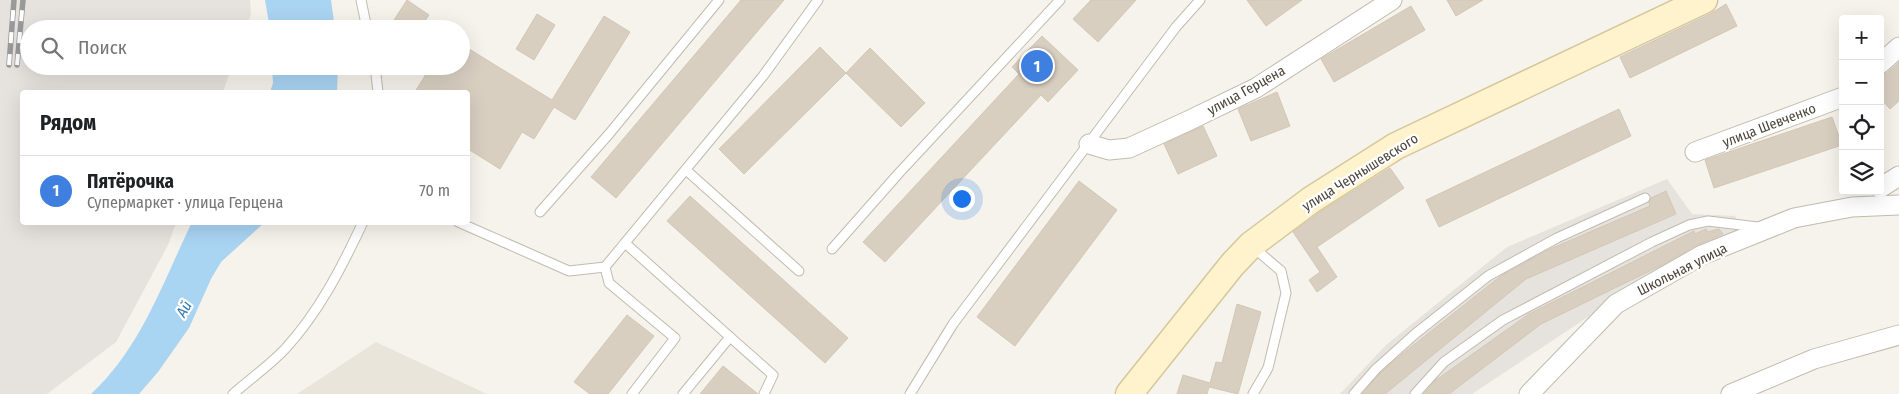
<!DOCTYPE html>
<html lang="ru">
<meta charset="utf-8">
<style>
body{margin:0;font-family:"Fira Sans Condensed",sans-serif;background:#f6f6f6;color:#202124}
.controls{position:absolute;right:15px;top:15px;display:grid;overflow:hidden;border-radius:5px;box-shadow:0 5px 20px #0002}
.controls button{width:45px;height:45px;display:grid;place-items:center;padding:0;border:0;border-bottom:1px solid #e0e0e0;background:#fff;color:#202124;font:25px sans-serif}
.you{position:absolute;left:961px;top:198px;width:18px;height:18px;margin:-12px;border:4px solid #fff;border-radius:50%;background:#1a73e8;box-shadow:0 0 0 8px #1a73e833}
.badge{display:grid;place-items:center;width:32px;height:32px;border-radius:50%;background:#fc3f1d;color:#fff;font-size:16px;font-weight:700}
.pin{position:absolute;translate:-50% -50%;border:2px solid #fff;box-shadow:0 1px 5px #0006}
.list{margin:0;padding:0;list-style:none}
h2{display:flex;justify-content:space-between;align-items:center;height:65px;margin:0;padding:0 20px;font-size:21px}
h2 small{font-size:16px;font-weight:400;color:#757577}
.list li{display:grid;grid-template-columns:32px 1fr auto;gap:15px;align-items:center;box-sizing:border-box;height:70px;padding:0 20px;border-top:1px solid #e0e0e0}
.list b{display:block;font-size:19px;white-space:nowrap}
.list p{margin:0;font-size:16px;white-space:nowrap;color:#757577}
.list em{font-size:16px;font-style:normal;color:#757577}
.icon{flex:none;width:28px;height:28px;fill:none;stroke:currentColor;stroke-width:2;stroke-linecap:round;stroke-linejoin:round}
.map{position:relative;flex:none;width:1899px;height:394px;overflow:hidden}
.search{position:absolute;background:#fff;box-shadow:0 5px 20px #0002;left:20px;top:20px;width:450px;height:55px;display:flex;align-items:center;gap:12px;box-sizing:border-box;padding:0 18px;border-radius:28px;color:#757577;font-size:19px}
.panel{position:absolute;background:#fff;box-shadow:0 5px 20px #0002;left:20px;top:90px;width:450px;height:135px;border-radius:5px}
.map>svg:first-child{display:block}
.residential{fill:#eae5da}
.industrial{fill:#e6e2dd}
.water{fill:#a9d4f2}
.building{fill:#d8cfc1;stroke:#d3c7b4}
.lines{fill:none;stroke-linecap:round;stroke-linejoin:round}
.lane-casing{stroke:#c2bbae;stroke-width:11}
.street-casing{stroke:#c2bbae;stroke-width:21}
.secondary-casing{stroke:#d6c79b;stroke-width:29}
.lane{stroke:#fff;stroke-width:9}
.street{stroke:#fff;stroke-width:19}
.secondary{stroke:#fff3cd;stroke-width:26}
.rail-casing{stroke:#9a9a9a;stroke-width:5.5}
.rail{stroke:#fff;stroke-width:4;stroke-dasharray:11;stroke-linecap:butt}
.labels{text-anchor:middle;stroke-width:4.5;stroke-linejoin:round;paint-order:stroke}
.street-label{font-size:14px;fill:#4b4439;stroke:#fff}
.water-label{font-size:15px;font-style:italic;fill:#2e7ab2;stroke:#fff}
</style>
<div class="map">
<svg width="1899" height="394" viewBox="0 0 1899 394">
<rect width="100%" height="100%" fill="#f6f3ec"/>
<polygon class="residential" points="376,342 487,394 297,394"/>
<g class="industrial">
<polygon points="0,0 250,0 251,14 246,29 29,29 29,66 232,66 223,92 22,92 22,222 176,223 168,245 116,342 47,394 0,394"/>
<polygon points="1667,179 1692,214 1735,216 1747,242 1594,313 1472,394 1340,394 1386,345 1507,247"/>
</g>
<g class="water">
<polygon points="265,0 331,0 335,29 270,29"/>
<polygon points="272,66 338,66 337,92 270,92 273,83"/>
<path d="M 192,222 L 264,223 L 221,262 L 211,279 L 189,328 L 158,372 L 139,394 L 91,394 C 141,348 163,282 192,222 Z"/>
</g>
<g class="building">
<polygon points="407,0 429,15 419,29 407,29 394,20"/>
<polygon points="741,0 784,0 616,198 591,177"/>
<polygon points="1091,0 1136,0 1098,42 1073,19"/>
<polygon points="1247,0 1302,0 1266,26"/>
<polygon points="1447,0 1483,0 1456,16"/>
<polygon points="1726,4 1737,26 1630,78 1620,57 1710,14"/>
<polygon points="1411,6 1425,30 1334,82 1321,59"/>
<polygon points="537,14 555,25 534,60 516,49"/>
<polygon points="604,16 630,32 575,120 554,107 534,139 522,132 500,169 468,149 468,92 415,92 431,66 461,66 461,44 552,100"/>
<polygon points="1042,36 1078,70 1048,102 1041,95 885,262 863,242 1019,74 1012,67"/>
<polygon points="820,47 846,73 744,174 719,149"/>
<polygon points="870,48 925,103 901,127 846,73"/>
<polygon points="1899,62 1899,101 1890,109 1880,98 1880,75 1887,73"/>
<polygon points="1277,92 1290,126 1251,141 1238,109"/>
<polygon points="1619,109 1631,136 1439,227 1426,200"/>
<polygon points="1832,117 1842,145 1714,188 1705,160"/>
<polygon points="1203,126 1217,156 1178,174 1164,144"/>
<polygon points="1390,168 1404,188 1317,247 1337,277 1317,292 1309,280 1320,272 1293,232 1320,212"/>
<polygon points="1079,181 1117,210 1015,346 977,317"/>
<polygon points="1666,191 1676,214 1526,279 1385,394 1362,394 1380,373 1401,355 1502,275 1548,250 1650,206 1649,203 1651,198"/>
<polygon points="690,196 848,338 825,363 667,221"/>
<polygon points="1706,229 1708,232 1719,229 1723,234 1697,245 1662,265 1541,324 1449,394 1423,394 1436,380 1529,314 1694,231 1695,234"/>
<polygon points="1237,304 1261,312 1238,394 1209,387 1207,394 1177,394 1183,375 1210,383 1216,362 1222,363"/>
<polygon points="627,315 654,336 608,394 590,394 574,382"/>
<polygon points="723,366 758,394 700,394"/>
</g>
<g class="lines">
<defs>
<g id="lane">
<polyline points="361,0 367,29"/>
<polyline points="375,66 378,92"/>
<polyline points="686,170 799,271"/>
<polyline points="540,212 609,134 719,0"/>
<polyline points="458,222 569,271 605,267 763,76 818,0"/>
<polyline points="625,243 730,337 683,394"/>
<polyline points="1253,247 1281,271 1286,293 1268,368 1253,394"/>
<polyline points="832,249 899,173 1060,0"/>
<polyline points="605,267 609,283 675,338 632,394"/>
<polyline points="730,337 773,375 764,394"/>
<path d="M 233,394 C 250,379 270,365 285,349 C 319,312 342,267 363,222"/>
<polyline points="910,394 953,324 1176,27 1200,0"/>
<polyline points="1354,394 1376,369 1415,334 1488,276 1557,238 1645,198"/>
<polyline points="1415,394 1444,362 1503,320 1652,242 1689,225 1708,221 1758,227"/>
</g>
<g id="street">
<polyline points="1880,64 1899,47"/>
<polyline points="1089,144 1109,150 1129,148 1190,120 1256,88 1392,0"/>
<polyline points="1695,152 1843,97"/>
<polyline points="1880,188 1899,176"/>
<polyline points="1529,394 1616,304 1702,255 1794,218 1852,207 1899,205"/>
<polyline points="1731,394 1814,359 1899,335"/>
</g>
<polyline id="secondary" points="1129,394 1232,265 1251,245 1311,200 1396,146 1704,0"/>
</defs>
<use href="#lane" class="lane-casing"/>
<use href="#street" class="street-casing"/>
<use href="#secondary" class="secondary-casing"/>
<use href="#lane" class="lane"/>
<use href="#street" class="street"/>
<use href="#secondary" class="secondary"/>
<defs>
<g id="rail">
<polyline points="9,65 14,0"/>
<polyline points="17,65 23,0"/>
</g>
</defs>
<use href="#rail" class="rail-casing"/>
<use href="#rail" class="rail"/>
</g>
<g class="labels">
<g class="street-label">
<text transform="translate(1246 90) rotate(-29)" y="5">улица Герцена</text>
<text transform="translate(1769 125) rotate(-21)" y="5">улица Шевченко</text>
<text transform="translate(1360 172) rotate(-32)" y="5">улица Чернышевского</text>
<text transform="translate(1682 269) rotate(-27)" y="5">Школьная улица</text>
</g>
<g class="water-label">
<text transform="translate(184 309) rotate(-61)" y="5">Ай</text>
</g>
</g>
</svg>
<div class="controls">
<button>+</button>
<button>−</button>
<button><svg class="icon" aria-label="locate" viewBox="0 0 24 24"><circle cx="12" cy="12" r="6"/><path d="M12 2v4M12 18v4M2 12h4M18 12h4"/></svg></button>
<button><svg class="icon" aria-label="layers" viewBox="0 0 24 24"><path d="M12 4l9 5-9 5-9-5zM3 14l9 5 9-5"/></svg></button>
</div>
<div class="you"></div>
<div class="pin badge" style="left:1037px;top:66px;background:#3f7fe0">1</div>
<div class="search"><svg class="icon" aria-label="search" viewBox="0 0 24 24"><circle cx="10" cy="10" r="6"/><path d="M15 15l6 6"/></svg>Поиск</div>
<section class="panel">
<h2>Рядом<small></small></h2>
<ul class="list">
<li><span class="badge" style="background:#3f7fe0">1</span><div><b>Пятёрочка</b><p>Супермаркет · улица Герцена</p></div><em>70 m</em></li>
</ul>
</section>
</div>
